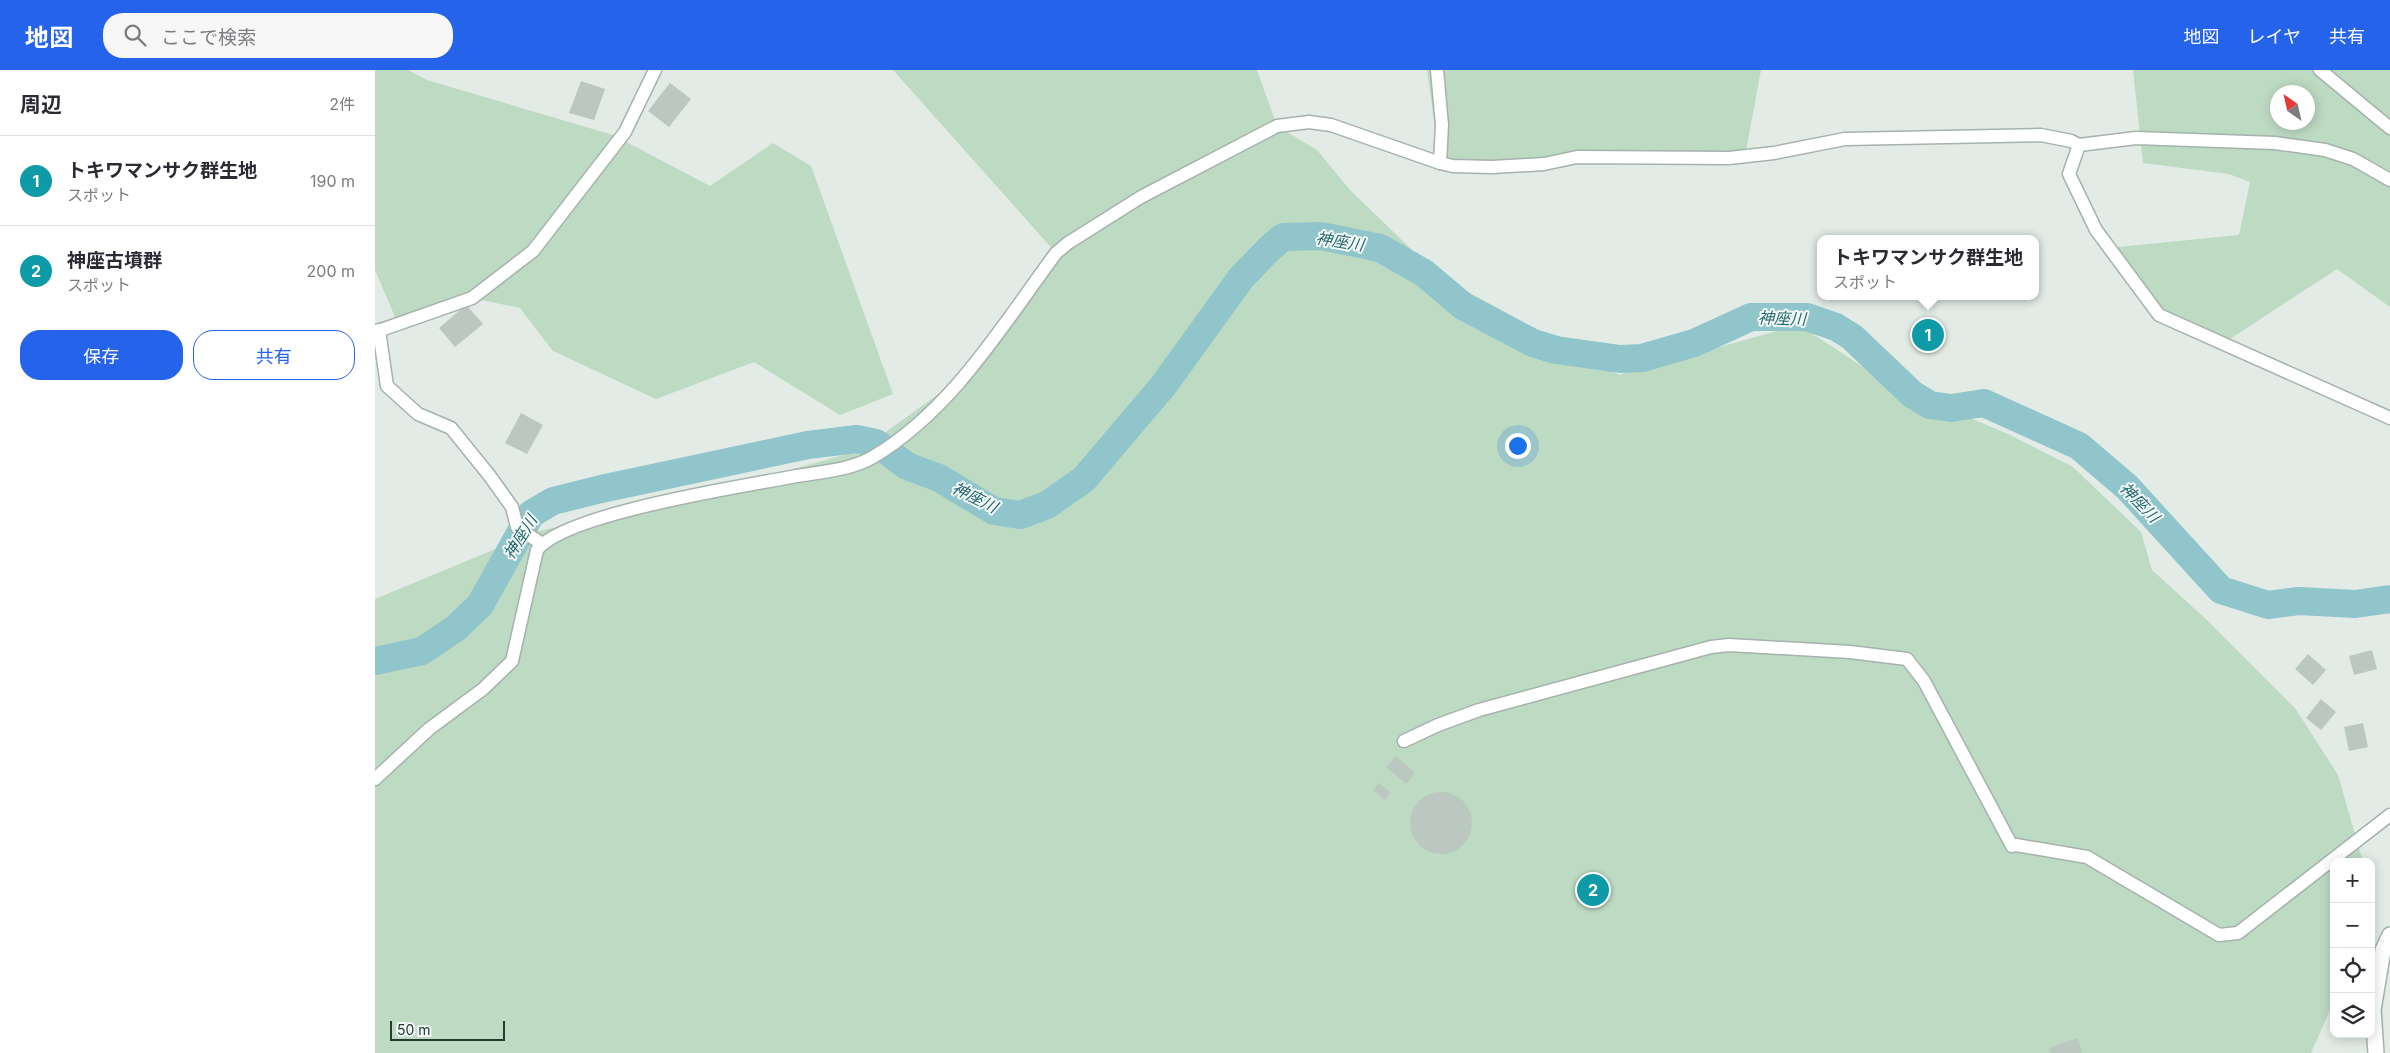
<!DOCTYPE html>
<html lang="ja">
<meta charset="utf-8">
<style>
body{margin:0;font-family:Inter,"Noto Sans JP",sans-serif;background:#f7f7f7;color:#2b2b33}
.controls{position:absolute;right:15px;bottom:15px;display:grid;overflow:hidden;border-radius:10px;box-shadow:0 2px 12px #0003}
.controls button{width:45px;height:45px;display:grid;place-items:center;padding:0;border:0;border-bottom:1px solid #e1e1e2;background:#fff;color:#2b2b33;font:25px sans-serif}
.compass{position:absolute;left:1895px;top:15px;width:45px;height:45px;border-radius:50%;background:#fff;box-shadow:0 2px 12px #0003;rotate:326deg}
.scale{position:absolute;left:15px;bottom:12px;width:115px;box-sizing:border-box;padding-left:5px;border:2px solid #243a33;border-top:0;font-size:14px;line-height:18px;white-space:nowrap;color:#243a33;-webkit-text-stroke:4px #f2f8f5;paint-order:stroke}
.you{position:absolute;left:1142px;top:375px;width:18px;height:18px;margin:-12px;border:4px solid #fff;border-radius:50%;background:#1a73e8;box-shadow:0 0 0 8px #1a73e833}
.badge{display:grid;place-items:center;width:32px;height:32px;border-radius:50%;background:#2563eb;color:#fff;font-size:16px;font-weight:700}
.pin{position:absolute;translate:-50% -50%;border:2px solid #fff;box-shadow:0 1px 5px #0006}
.popup{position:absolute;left:1442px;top:165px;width:222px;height:65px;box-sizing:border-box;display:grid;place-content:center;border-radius:10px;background:#fff;filter:drop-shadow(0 1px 4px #0005);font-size:16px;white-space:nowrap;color:#7c7c81}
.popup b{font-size:19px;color:#2b2b33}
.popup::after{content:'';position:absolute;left:50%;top:100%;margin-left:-10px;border:10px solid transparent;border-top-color:#fff}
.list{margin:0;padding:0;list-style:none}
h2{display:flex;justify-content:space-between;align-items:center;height:65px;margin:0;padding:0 20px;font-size:21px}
h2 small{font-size:16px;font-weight:400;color:#7c7c81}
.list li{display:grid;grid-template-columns:32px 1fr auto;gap:15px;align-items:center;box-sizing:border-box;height:90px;padding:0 20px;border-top:1px solid #e1e1e2}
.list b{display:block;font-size:19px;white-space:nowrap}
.list p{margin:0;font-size:16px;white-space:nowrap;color:#7c7c81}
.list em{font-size:16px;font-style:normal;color:#7c7c81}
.actions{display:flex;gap:10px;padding:15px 20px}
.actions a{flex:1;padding:11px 0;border:1px solid #2563eb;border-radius:20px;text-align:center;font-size:18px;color:#2563eb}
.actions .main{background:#2563eb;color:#fff}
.icon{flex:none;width:28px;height:28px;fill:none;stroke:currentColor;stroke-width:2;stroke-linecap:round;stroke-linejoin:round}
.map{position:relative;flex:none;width:2015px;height:983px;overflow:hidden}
header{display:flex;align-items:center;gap:30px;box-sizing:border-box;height:70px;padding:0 25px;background:#2563eb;color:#fff}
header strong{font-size:24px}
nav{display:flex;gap:28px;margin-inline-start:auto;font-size:18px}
.search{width:350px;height:45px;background:#f7f7f7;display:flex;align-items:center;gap:12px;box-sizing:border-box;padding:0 18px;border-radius:20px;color:#7c7c81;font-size:19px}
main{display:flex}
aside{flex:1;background:#fff}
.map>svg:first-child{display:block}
.green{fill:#bddac3;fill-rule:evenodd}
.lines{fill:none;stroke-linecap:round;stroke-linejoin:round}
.river{stroke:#8fc5cb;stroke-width:28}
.building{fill:#bbc8c2}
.minor-casing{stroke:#a5b2ad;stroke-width:15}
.secondary-casing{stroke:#a2b5ad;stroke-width:18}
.minor{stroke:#fff;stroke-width:12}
.secondary{stroke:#fff;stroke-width:15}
.labels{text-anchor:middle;stroke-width:4;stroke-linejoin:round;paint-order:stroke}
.water-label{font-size:16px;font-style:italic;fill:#246870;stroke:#f2f8f5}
</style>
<header>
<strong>地図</strong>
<div class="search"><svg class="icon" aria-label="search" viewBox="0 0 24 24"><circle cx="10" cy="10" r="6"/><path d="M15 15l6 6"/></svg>ここで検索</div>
<nav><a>地図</a><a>レイヤ</a><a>共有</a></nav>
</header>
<main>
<aside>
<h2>周辺<small>2件</small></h2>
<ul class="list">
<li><span class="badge" style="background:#0f9aa8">1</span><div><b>トキワマンサク群生地</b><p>スポット</p></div><em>190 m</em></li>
<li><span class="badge" style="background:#0f9aa8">2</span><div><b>神座古墳群</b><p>スポット</p></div><em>200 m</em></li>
</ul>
<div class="actions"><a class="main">保存</a><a>共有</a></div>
</aside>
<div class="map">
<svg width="2015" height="983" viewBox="0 0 2015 983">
<rect width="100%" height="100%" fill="#e2ebe6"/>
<g class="green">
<polygon points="0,0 33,0 52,10 238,65 335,116 398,73 436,96 518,324 465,345 379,292 281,329 178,281 145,238 97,228 23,254 0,200"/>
<polygon points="518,0 882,0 902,56 942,80 975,120 1064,206 1244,305 1424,255 1514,314 1633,364 1698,397 1766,462 1777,500 1833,551 1920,638 1963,705 1988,792 1959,792 1959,931 1936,983 0,983 0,529 164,461 344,420 486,380 591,304 681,183"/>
<polygon points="1052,0 1386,0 1370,86 1065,93"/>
<path d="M 1758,0 L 2015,0 L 2015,237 L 1962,199 L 1855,269 L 1784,245 L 1734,178 L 1864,165 L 1875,112 L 1854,104 L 1768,93 ZM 1902,22 L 1932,22 L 1932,52 L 1902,52 Z"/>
</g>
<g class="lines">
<polyline class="river" points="0,591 47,581 81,558 105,535 156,444 178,431 226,419 433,375 482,369 501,373 532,396 564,408 619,441 645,445 672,435 709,409 788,316 866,208 894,179 908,167 946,166 1005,178 1049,203 1088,236 1158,273 1181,280 1245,289 1267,288 1319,273 1376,247 1432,247 1461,257 1477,267 1537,324 1555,335 1576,338 1609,333 1704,376 1752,417 1846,520 1893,535 1924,531 1980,534 2015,529"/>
</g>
<g class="building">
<polygon points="206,11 230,19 219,50 194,43"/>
<polygon points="295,13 316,29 294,57 273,41"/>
<polygon points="91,235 108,254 80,277 64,258"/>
<polygon points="146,343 168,355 152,384 130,373"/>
<polygon points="1997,580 2002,599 1979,605 1974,586"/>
<polygon points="1933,584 1951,600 1938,615 1920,599"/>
<polygon points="1946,629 1961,642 1946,660 1931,648"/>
<polygon points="1988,653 1993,677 1974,681 1969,657"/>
<polygon points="1021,686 1040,703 1031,714 1011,697"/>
<polygon points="1004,713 1016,723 1010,730 998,720"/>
<circle cx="1066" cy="753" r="31"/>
<polygon points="1703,968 1707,983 1676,983 1674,978"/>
</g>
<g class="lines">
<defs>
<g id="minor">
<polyline points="1062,0 1067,55 1065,93"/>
<polyline points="1945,0 2015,58"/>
<polyline points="1704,75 1694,104 1721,160 1784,245 2015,348"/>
<polyline points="4,260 12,316 43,344 76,358 114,405 137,437 142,457 167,474"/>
<polyline points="0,262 97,228 158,181 250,62 280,0"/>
<polyline points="1029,671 1063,655 1104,640 1336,577 1354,575 1475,582 1532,589 1549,611 1637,776 1641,775 1712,787 1844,865 1863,863 2015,745"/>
<path d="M 0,709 L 54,659 L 108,619 L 137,591 L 162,480 C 190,443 371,416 421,406 C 446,402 476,400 498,387 C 577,340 627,256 681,183 L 693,173 L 766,127 L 902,56 L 934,52 L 956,55 L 1065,93 L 1078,96 L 1117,97 L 1169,94 L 1202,87 L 1354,88 L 1399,83 L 1470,69 L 1666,65 L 1696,71 L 1704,75 L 1761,68 L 1900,73 L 1950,80 L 1978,89 L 2015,110"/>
</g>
<polyline id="secondary" points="2001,983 1998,940 2008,880 2015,865"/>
</defs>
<use href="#minor" class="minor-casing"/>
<use href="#secondary" class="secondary-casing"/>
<use href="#minor" class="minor"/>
<use href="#secondary" class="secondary"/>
</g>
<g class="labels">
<g class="water-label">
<text transform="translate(965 171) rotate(9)" y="6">神座川</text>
<text transform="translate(1407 248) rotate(2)" y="6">神座川</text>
<text transform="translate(600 427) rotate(27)" y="6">神座川</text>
<text transform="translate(1765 432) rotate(46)" y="6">神座川</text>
<text transform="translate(145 467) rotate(-58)" y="6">神座川</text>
</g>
</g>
</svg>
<div class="controls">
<button>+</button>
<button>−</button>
<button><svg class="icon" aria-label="locate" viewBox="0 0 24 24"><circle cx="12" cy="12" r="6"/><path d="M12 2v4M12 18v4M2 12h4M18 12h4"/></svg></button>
<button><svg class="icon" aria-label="layers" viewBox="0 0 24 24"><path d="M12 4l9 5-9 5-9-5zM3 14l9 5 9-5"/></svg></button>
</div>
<svg class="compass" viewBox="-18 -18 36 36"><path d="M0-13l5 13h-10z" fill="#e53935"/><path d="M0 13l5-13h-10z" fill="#7c7c81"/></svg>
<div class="scale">50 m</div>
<div class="you"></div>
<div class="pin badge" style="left:1553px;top:265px;background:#0f9aa8">1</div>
<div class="popup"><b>トキワマンサク群生地</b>スポット</div>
<div class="pin badge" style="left:1218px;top:820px;background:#0f9aa8">2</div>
</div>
</main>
